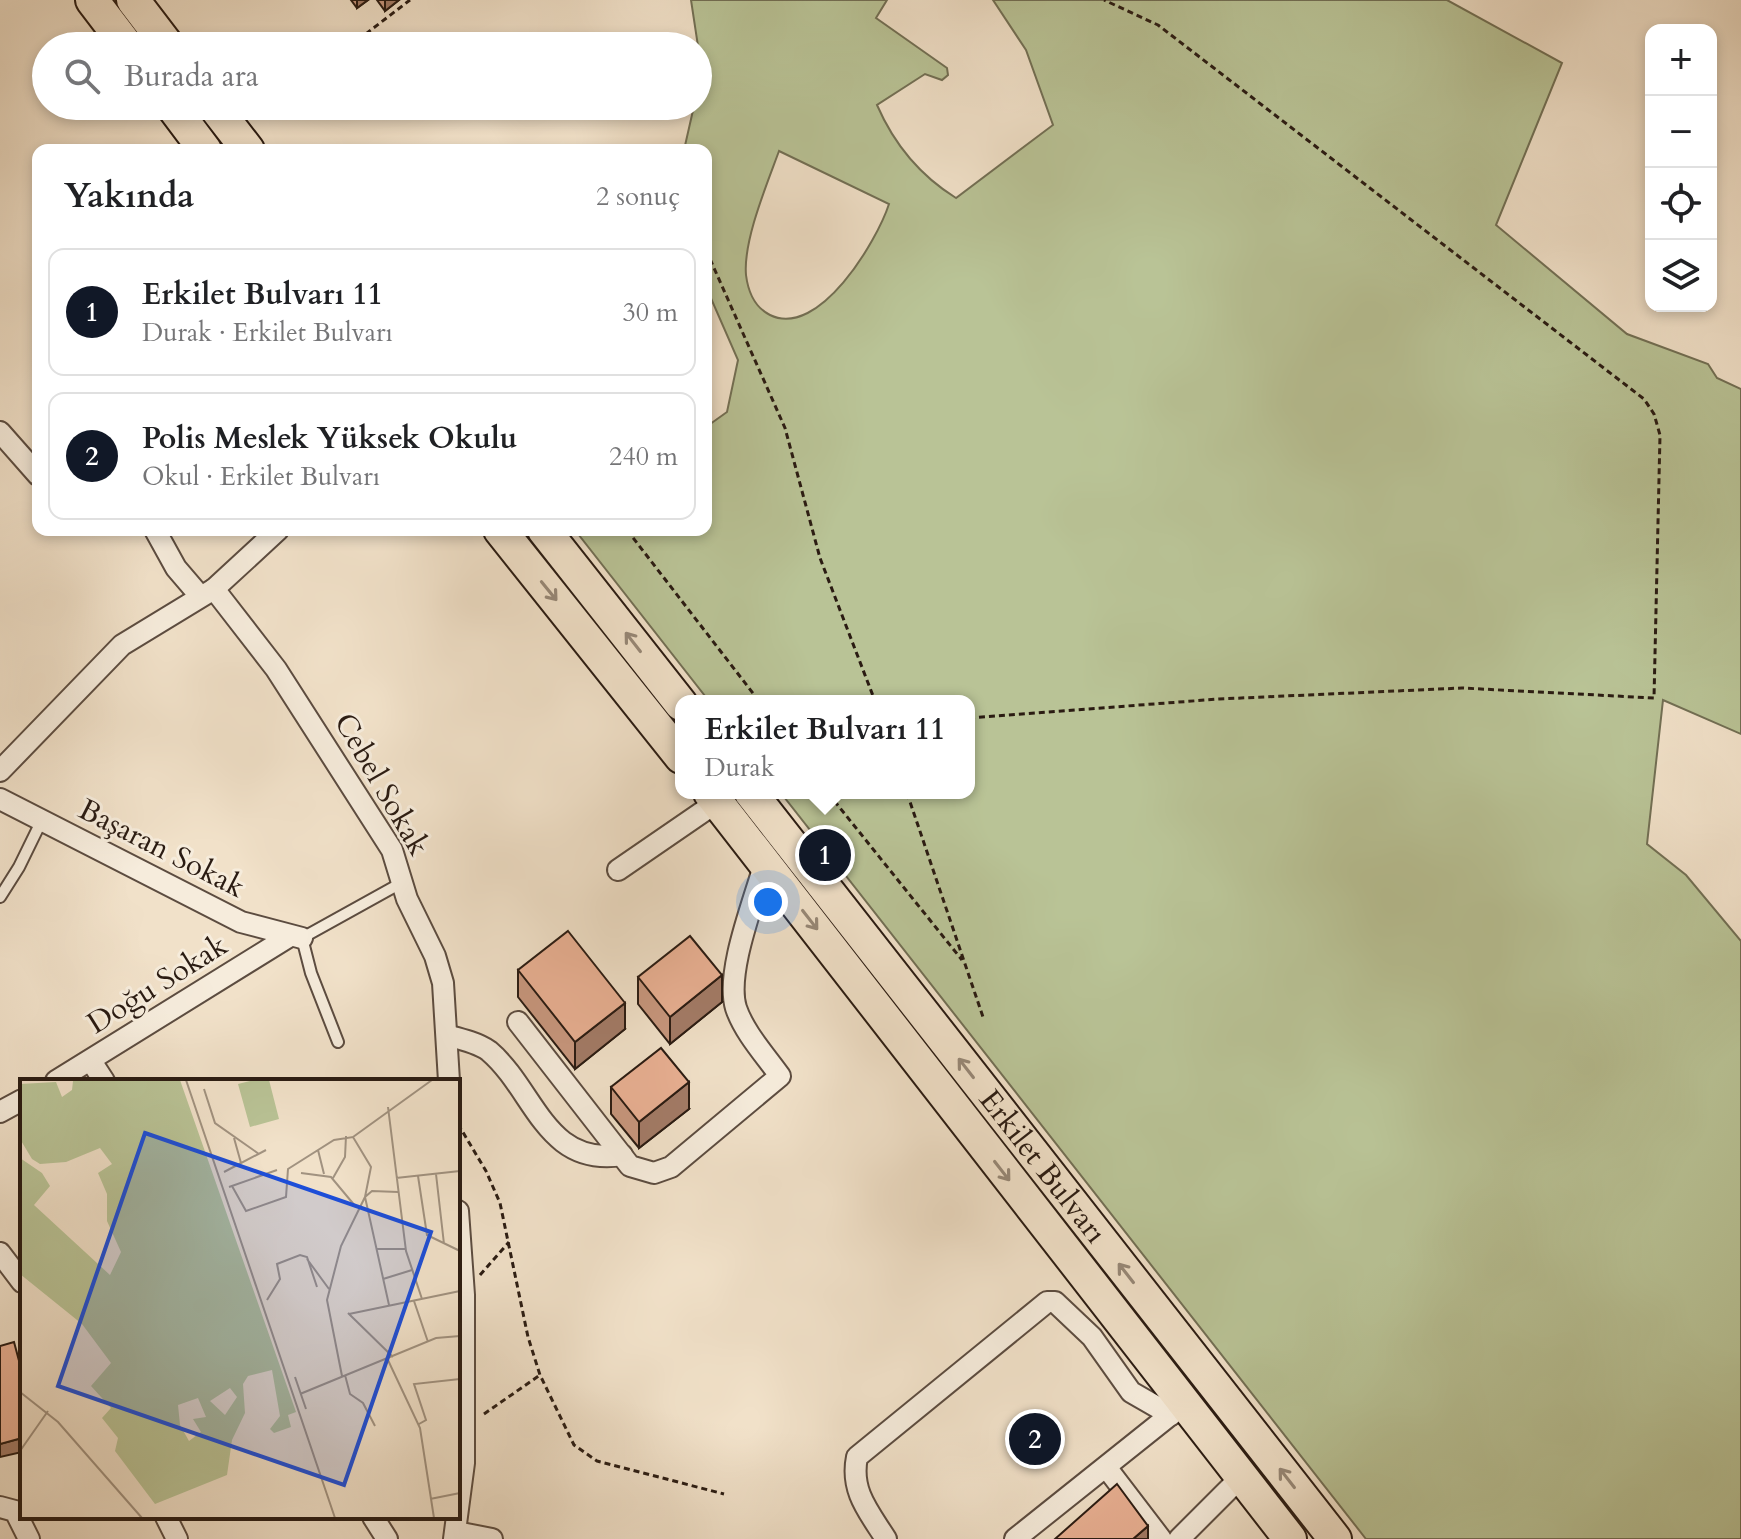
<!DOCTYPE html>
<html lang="tr">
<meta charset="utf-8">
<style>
body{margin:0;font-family:Cardo,serif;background:#f2f2f2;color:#202124}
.controls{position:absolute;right:24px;top:24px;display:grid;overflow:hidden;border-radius:16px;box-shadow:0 4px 12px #0003}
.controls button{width:72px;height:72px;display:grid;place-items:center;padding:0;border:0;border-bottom:2px solid #e0e0e0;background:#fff;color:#202124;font:40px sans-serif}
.you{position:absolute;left:768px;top:902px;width:28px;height:28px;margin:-20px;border:6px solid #fff;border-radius:50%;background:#1a73e8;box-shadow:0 0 0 12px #1a73e833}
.badge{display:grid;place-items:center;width:52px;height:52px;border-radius:50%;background:#111827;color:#fff;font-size:26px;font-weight:700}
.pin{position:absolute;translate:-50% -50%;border:4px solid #fff;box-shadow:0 2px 8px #0006}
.popup{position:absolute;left:675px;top:695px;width:300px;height:104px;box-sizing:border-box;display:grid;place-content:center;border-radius:16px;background:#fff;filter:drop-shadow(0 2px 6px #0005);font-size:26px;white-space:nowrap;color:#757577}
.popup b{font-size:30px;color:#202124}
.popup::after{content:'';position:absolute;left:50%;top:100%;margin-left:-16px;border:16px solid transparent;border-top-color:#fff}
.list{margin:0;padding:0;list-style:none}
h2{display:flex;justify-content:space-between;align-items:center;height:104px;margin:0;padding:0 32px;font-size:34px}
h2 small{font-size:26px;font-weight:400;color:#757577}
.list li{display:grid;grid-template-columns:52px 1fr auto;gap:24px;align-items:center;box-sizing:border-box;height:128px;margin:0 16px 16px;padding:0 16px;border:2px solid #e0e0e0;border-radius:16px}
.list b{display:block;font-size:30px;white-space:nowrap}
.list p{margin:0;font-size:26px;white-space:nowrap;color:#757577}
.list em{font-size:26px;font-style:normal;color:#757577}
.icon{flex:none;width:44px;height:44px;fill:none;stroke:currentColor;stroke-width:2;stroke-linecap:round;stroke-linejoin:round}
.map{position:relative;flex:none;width:1741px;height:1539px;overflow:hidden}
.search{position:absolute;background:#fff;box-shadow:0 4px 12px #0003;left:32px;top:32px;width:680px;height:88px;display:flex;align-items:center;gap:20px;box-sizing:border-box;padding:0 28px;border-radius:44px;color:#757577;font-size:30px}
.panel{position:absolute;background:#fff;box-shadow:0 4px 12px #0003;left:32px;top:144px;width:680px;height:392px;border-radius:16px}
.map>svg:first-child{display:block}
.green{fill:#b9c396;stroke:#726f54;stroke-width:2;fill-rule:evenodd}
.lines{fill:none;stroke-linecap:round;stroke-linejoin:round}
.lane-casing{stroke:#5c4c40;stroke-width:14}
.street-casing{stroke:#5c4c40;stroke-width:24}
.primary-casing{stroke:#2a1b12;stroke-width:36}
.path{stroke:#2a1b12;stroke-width:3;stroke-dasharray:6 4;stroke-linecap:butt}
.lane{stroke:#f6ecdc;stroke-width:10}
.street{stroke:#f6ecdc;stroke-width:20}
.primary{stroke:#f1e1c9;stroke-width:32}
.wall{fill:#c8977e;stroke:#2a1b12;stroke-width:2}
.shaded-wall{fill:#a37b67;stroke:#2a1b12;stroke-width:2}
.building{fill:#e9b093;stroke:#2a1b12;stroke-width:2}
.oneway{stroke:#978877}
.labels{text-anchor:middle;stroke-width:6;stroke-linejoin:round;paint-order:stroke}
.street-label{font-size:30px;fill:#2a1b12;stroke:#f6ecdc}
.inset-road{fill:none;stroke:#a19280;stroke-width:2}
.view{fill:#1d4ed8;fill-opacity:0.15;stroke:#1d4ed8;stroke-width:4}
.inset-edge{fill:none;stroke:#2a1b12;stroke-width:4}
</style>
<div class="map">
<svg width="1741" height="1539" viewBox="0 0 1741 1539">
<rect width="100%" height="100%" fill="#f1e1c9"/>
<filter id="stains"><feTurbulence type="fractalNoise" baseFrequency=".0025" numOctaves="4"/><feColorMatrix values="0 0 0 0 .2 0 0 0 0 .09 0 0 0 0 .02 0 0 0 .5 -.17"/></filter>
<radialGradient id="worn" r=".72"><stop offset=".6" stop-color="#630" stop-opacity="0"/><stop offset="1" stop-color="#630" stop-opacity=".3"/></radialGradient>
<path class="green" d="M 691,0 L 887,0 L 876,18 L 947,68 L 948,75 L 942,80 L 925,74 L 877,105 C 894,144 919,175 956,198 L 1053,125 L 1026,50 L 993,0 L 1447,0 L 1562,63 L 1496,225 L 1627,334 L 1708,364 L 1717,378 L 1741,389 L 1741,734 L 1663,700 L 1647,844 L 1686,875 L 1741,941 L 1741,1539 L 1366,1539 L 781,793 L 969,793 L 969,701 L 709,701 L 575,530 L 706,530 L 706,427 L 727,412 L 738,360 L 706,287 L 706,150 L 684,150 L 694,106 L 698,106 L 698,46 ZM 779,151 L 889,204 C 877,241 819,339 770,315 C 754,307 748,291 746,275 C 743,241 767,184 779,151 Z"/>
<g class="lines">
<defs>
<g id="lane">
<polyline points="0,897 19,867 41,822"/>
<polyline points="338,1042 311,973 302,938 403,882"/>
</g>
<g id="street">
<polyline points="0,432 38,475"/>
<polyline points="155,530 176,568 200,596"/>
<polyline points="214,589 276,669 392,850 407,899 435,956 443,983 449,1081"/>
<polyline points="0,771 122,645 214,589 278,530"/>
<polyline points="0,799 241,922 302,938"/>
<polyline points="618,870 717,802"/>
<path d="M 518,1022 L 630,1166 L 654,1173 L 671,1167 L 780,1076 C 765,1055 744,1032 736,1008 C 725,972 755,899 765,862"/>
<path d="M 449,1036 C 461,1039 478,1043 489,1051 C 535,1090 545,1167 622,1155"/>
<polyline points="91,1061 104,1081"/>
<polyline points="56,1081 290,936"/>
<polyline points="0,1112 22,1100"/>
<polyline points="0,1253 22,1282"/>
<polyline points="1106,1467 1161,1539"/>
<polyline points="0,1507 15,1511 29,1539"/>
<polyline points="166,1517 177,1539"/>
<polyline points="373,1517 387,1539"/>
<polyline points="456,1532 492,1539"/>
<polyline points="454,1539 464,1463 464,1295 458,1211"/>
<path d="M 886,1539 C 869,1512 850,1491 857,1457 L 1047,1302 L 1055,1302 L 1092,1337 L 1131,1392 L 1171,1415"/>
<polyline points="1015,1539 1179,1408"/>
<polyline points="1179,1539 1242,1476"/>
</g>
<g id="primary">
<polyline points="92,0 127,46"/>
<polyline points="133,0 168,46"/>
<polyline points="172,106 205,150"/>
<polyline points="214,106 248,150"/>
<polyline points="500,530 681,757"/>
<polyline points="544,530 681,704"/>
<polyline points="710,793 1290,1539"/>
<path id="s1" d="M 751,793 L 1335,1539"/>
</g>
</defs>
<use href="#lane" class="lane-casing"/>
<use href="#street" class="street-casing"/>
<use href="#primary" class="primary-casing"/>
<g class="path">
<polyline points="350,46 410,0"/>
<polyline points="256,118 272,106"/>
<polyline points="706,250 785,428 820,558 875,701"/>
<polyline points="627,530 759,701"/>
<polyline points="969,718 1219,699 1462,688 1654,698 1660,435 1654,414 1644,399 1158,25 1104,0"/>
<polyline points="828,793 962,960"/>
<polyline points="907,793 983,1017"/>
<polyline points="458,1124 486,1171 500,1203 528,1337 540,1375 574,1445 597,1461 724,1494"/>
<polyline points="480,1275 509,1242"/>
<polyline points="484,1414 540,1375"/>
</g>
<use href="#lane" class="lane"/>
<use href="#street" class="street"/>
<use href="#primary" class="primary"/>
</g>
<g class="wall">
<polygon points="351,0 368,0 357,8"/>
<polygon points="377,0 399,0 385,11"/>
<polygon points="518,970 625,1029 575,1069 518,997"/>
<polygon points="638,977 722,1002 670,1044 638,1004"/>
<polygon points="611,1087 689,1109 639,1148 611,1114"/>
</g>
<g class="shaded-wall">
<polygon points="357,0 368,0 357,8"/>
<polygon points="385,0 399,0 385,11"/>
<polygon points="722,975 722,1002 670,1044 670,1017"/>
<polygon points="625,1003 625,1029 575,1069 575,1042"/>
<polygon points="689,1082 689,1109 639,1148 639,1122"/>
<polygon points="22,1438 22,1452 0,1457 0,1444"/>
<polygon points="1148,1526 1148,1539 1133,1539"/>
</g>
<g class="building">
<polygon points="568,931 625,1003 575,1042 518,970"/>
<polygon points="690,936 722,975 670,1017 638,977"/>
<polygon points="661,1048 689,1082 639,1122 611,1087"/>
<polygon points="14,1342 22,1372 22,1438 0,1444 0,1346"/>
<polygon points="1117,1484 1148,1526 1133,1539 1055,1539"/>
</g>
<defs><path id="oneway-shaft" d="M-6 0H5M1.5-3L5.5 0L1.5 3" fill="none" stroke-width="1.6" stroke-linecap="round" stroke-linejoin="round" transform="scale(2)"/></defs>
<g class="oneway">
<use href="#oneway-shaft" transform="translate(549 591) rotate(51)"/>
<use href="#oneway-shaft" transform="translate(633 642) rotate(-128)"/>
<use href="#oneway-shaft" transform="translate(810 920) rotate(52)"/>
<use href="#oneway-shaft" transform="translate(966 1068) rotate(-128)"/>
<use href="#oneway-shaft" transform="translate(1002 1171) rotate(52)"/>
<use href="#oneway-shaft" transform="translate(1126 1273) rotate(-128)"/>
<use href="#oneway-shaft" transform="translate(1287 1478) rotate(-128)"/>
</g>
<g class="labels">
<g class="street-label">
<text transform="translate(382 784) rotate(60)" y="10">Cebel Sokak</text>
<text transform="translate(162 848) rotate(27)" y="10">Başaran Sokak</text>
<text transform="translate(157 984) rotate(-32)" y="10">Doğu Sokak</text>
<text dy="10" stroke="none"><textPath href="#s1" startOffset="474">Erkilet Bulvarı</textPath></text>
</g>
</g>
<g transform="translate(20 1079)">
<rect width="440" height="440" fill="#f1e1c9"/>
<path d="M 160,1 L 276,333 L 268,336 L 271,348 L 254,354 L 250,350 L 260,337 L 252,291 L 228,297 L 223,305 L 225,334 L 212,361 L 207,396 L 135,425 L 95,372 L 98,359 L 82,339 L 91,329 L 71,307 L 91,284 L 62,245 L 0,195 L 0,79 L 22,94 L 30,107 L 14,126 L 90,196 L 101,173 L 87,142 L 87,115 L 78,94 L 92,85 L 80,69 L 46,83 L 20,85 L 12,80 L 0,60 L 0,5 L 36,3 L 42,18 L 52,11 L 53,2 ZM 210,309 L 217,318 L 205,336 L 190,322 ZM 178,319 L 186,338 L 173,340 L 181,353 L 169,362 L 160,346 L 158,326 ZM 234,1 L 249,1 L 259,40 L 230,48 L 218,5 Z" fill="#b9c396" fill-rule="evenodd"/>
<path class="inset-road" d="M 166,1 L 315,439M 184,10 L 195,44 L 239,75M 368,28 L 386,172 L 402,220M 333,58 L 412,1M 214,59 L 221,84M 298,71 L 304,95M 204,93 L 246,71M 281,94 L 311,98 L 336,128M 416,95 L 424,165M 398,97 L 407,156 L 440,172M 313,99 L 325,78 L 326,57M 376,99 L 440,92M 212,107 L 226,132 L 266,118 L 268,90 L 314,61 L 333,58 L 351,88 L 345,118 L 369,226M 209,108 L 257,91M 357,170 L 386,170M 287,180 L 309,210M 363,200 L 392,191M 247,221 L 260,200 L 257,185 L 280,176 L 287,178 L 297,208M 394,222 L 408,263M 328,234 L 373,278M 329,235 L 440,212M 367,279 L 400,349 L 414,439M 325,296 L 330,315 L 343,324 L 355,347M 322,297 L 307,221 L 321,167 L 345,118 L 352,112 L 378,113M 275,298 L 286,330M 0,313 L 38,343 L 122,439M 280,315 L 416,259 L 440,257M 399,345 L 406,341 L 394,305 L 440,300M 0,372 L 28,332M 410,420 L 440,414"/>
<path class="view" d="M 125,54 L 411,153 L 324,406 L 38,307 Z"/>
<rect width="440" height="440" class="inset-edge"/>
</g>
<rect width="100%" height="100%" filter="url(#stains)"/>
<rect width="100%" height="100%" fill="url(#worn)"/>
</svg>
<div class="controls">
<button>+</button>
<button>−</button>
<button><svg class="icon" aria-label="locate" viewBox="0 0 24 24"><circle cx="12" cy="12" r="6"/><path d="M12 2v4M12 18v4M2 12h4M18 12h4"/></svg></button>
<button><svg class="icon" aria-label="layers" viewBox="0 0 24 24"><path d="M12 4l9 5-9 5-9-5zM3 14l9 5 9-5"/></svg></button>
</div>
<div class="you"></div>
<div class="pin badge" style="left:825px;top:855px">1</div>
<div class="popup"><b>Erkilet Bulvarı 11</b>Durak</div>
<div class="pin badge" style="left:1035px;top:1439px">2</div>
<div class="search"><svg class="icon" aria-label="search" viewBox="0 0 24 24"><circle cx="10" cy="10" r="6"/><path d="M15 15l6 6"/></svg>Burada ara</div>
<section class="panel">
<h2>Yakında<small>2 sonuç</small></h2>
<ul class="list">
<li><span class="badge">1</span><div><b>Erkilet Bulvarı 11</b><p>Durak · Erkilet Bulvarı</p></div><em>30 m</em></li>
<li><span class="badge">2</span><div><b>Polis Meslek Yüksek Okulu</b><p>Okul · Erkilet Bulvarı</p></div><em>240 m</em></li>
</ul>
</section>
</div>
